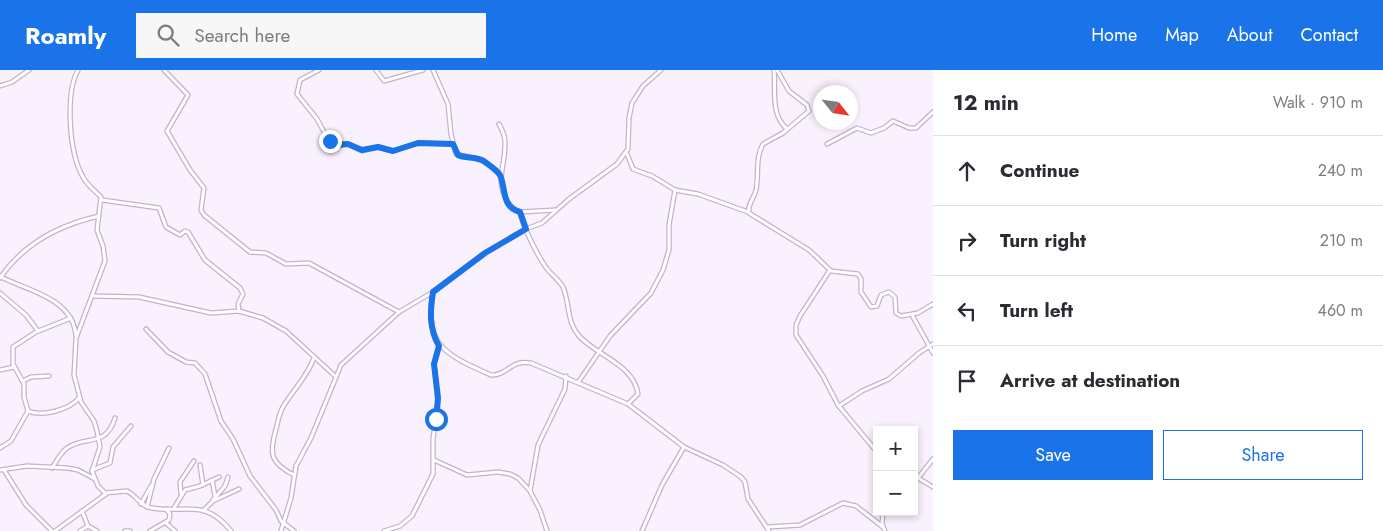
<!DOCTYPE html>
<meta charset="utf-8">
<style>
body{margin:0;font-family:Jost,sans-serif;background:#f7f7f7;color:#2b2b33}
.controls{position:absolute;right:15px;bottom:15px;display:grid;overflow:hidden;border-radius:0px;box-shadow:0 2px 8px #0003}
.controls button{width:45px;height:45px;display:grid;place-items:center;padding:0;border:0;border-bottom:1px solid #e1e1e2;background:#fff;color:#2b2b33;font:25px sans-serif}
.compass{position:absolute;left:813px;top:15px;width:45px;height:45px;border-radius:50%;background:#fff;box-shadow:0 2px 8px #0003;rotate:120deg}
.stop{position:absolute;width:15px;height:15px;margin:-11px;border:4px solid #1a73e8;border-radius:50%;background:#fff}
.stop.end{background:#1a73e8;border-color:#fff;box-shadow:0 1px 5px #0008}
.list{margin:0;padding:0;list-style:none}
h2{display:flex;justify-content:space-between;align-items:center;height:65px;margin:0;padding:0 20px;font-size:21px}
h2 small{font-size:16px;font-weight:400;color:#7c7c81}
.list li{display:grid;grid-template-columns:32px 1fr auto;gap:15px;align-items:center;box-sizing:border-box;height:70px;padding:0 20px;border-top:1px solid #e1e1e2}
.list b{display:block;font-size:19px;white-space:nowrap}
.list em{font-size:16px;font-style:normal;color:#7c7c81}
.actions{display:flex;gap:10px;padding:15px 20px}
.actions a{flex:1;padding:11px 0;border:1px solid #1a73e8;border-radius:0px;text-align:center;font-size:18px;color:#1a73e8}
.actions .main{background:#1a73e8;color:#fff}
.icon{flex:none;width:28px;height:28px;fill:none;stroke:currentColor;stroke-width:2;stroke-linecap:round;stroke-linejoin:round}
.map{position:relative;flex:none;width:933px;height:461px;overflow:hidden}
header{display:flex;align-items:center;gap:30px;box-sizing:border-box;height:70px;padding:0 25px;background:#1a73e8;color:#fff}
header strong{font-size:24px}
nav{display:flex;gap:28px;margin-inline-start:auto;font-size:18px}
.search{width:350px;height:45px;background:#f7f7f7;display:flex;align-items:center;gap:12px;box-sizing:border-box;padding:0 18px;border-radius:0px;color:#7c7c81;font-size:19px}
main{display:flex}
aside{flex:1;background:#fff}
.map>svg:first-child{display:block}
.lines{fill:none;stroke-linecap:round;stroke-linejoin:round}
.minor-casing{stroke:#c5b1ce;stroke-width:5.5}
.minor{stroke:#fff;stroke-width:3}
.route{stroke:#1a73e8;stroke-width:6}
</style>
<header>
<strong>Roamly</strong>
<div class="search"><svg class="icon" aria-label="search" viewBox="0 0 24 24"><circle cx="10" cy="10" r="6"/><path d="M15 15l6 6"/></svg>Search here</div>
<nav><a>Home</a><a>Map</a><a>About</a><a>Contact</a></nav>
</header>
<main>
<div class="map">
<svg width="933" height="461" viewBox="0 0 933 461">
<rect width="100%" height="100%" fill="#f9f1fd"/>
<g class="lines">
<defs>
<g id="minor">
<path d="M 78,0 C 65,24 69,83 83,107 C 87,115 95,121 101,127 L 97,160 L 103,176 L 105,191 L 76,268 L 74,305 L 81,332 L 94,351 L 97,361 L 100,377 L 92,401 L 98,416 L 105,423 L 127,421 C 137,426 140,436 152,438 C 184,444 204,427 231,461"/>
<polyline points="164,0 188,25 167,61 190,100 204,118 201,140 204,145 250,182 266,183 286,194 309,193 399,242"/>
<polyline points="319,0 300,10 297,24 317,49 328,69 333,74 348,74 362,81 378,77 393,81 418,73 453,74"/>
<polyline points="376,0 384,11 423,0"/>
<polyline points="433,0 448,34 451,64 456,84 483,90 500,105"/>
<path d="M 774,0 C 776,22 770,44 787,59"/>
<path d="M 777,0 L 789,21 L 807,35 L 809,41 L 783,63 L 763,74 C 755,88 759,105 756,120 C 754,129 747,134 749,143 L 809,180 L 831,201 L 858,204 L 861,209 L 861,222 L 871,237 L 877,236 L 881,225 L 889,222 L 895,227 L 896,243 L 901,246 L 918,243 L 933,234"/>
<polyline points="0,16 12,12 29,0"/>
<path d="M 499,54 C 502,60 505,65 505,72 C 506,94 494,112 508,132 C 511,137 514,140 520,142 L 556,140"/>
<polyline points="827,74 857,58 871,63 884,58 893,51 909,58 916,58 933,42"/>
<polyline points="675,120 698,124 748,142"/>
<polyline points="102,130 159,138 166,157 180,165 185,161 188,162 205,190 240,218 243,224 238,234 239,241"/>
<path d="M 520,142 C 522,155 539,189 548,200 C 553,206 559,210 563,217 C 570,233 566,252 580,267 C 598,286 634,295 638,324 L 628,334"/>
<polyline points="830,200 800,246 796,255 796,265 823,306 838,335 877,382"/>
<path d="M 1,207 C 28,221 73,228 76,266"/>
<path d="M 0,208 C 24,173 59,155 99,146"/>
<path d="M 433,222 C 424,276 446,285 491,305 C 507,306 511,289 531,293 L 628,334 L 684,377 L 723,395 L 741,407 L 745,412 L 748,429 L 769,461"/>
<polyline points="0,223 26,245 38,261"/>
<polyline points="92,226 139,227 211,243 239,241 263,248 286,261 335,306"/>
<polyline points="912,245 933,283"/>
<polyline points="146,259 168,282 186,292 195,293 205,304 221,351 233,369 250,406 276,440 281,451 294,461"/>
<polyline points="0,300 14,297"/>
<polyline points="23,311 31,307 49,306"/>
<polyline points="579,311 610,266 651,223 663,200 669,180 669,155 675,120 652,106 633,99 627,84"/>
<polyline points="839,336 862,321 889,309 919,283 933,274"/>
<path d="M 28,341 C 42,347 69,340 79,328"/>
<polyline points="0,378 11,371 28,341 24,327 24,314 13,294 13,277 36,262 71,248"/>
<polyline points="933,389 918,408 933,417"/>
<polyline points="434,390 467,405 498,402 510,404 518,408 530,421"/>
<polyline points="200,395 203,415"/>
<path d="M 52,398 C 56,392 61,382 67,378 C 85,365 106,378 115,348"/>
<polyline points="0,400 27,396 67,398 78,400 95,409"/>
<polyline points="4,400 26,435 52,461"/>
<polyline points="92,400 110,393 113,377 131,356"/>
<path d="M 294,405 C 270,393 269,384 276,359 C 278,352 279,343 283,337 C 293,320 307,307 314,288"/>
<polyline points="212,410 215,426"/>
<polyline points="181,424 180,412 194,391"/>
<polyline points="213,430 225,416 228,407"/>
<polyline points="141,434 151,416"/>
<polyline points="147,437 154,409 169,378"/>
<polyline points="174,438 185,420 200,416 219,407"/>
<polyline points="82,441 88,456 97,461"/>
<polyline points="203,441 213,431 239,419"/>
<polyline points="883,442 882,454 885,461"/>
<polyline points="166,453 175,461"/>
<polyline points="768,457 800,455 843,433 856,436 883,457"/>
<polyline points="55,461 106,424"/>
<polyline points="80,461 88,456"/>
<polyline points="125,461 130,461"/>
<polyline points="150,461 169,450 170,444 166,439"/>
<polyline points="281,461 291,428 296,396 311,368 341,295 399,242 433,222 485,183 526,159 542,153 569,129 617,94 628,79 629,48 632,33 643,16 661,0"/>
<polyline points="384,461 400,456 412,446 433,404 433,369 438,332 434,294 439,276"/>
<polyline points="547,461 540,440 530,421 538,375 565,319 566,306"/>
<polyline points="642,461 662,415 684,377"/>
</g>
</defs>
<use href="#minor" class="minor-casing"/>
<use href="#minor" class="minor"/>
</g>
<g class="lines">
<path class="route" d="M 330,71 L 338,75 L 348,74 L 362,80 L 378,77 L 393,81 L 418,73 L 453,74 L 458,85 C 466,89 477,86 485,92 C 489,95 497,100 500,105 C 506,118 501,137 520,142 L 526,159 L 485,183 L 433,222 C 430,241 429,259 439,276 L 434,294 L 438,328 L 436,349"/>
</g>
</svg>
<div class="controls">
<button>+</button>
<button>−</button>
</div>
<svg class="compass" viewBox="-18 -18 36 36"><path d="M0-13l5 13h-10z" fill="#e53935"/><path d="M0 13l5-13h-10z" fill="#7c7c81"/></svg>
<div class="stop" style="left:436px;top:349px"></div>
<div class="stop end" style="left:330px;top:71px"></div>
</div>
<aside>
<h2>12 min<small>Walk · 910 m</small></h2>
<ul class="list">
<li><svg class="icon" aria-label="ahead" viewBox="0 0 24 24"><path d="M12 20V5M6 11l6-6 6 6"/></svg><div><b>Continue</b></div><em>240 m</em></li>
<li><svg class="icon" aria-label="right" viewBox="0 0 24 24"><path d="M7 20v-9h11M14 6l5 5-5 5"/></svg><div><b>Turn right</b></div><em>210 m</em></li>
<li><svg class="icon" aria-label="left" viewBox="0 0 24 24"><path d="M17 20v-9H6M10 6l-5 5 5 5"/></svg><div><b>Turn left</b></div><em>460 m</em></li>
<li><svg class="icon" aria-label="arrive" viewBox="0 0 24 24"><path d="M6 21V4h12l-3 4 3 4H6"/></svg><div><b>Arrive at destination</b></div></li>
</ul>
<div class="actions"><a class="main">Save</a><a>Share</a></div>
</aside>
</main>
